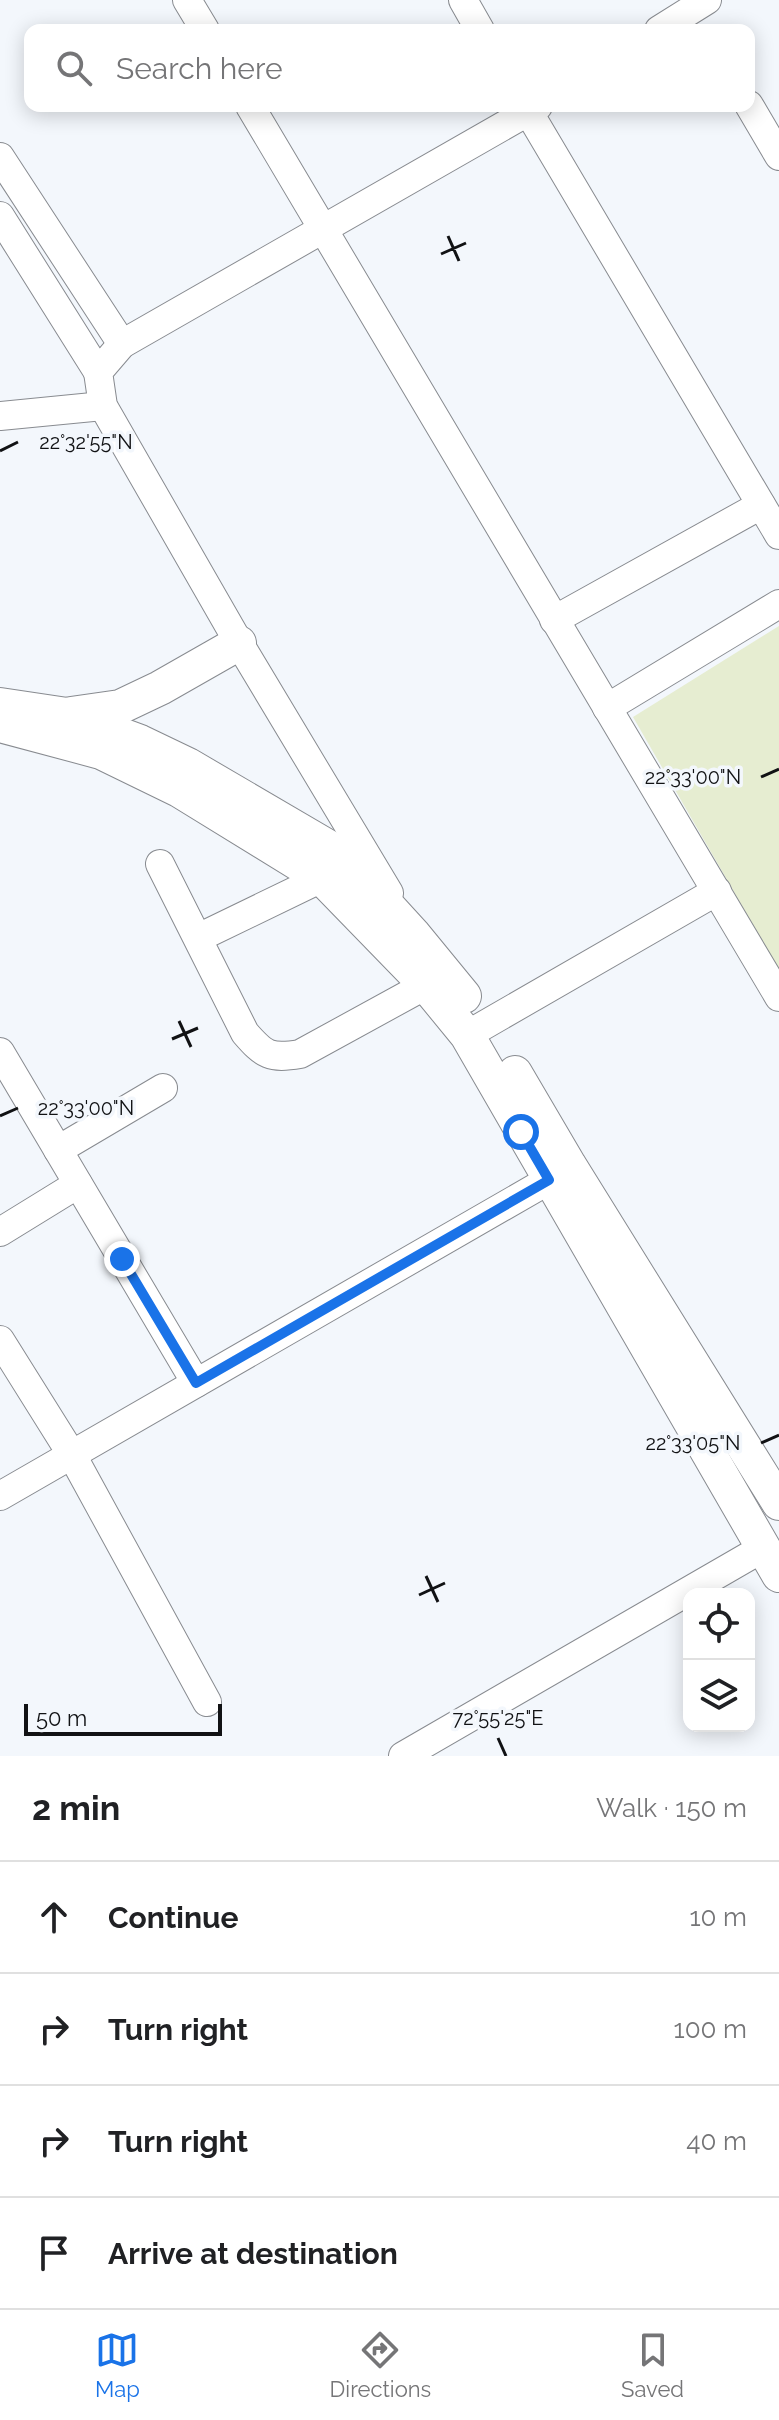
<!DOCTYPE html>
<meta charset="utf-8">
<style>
body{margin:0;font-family:Raleway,sans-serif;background:#f6f6f6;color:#202124}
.controls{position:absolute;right:24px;bottom:24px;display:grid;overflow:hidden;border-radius:16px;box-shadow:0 4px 20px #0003}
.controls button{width:72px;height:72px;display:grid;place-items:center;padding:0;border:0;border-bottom:2px solid #e0e0e0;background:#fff;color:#202124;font:40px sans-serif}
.scale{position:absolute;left:24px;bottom:20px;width:198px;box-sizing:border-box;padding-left:8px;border:4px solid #111214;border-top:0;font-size:22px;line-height:28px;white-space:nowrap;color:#111214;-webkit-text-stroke:6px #f3f7fc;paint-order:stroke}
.stop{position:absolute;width:24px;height:24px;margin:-18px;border:6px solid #1a73e8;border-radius:50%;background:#fff}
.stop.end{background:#1a73e8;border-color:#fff;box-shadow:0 2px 8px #0008}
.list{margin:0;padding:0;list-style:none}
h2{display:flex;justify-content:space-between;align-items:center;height:104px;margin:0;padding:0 32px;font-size:34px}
h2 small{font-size:26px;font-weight:400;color:#757577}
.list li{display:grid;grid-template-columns:52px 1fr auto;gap:24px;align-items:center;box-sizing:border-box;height:112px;padding:0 32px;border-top:2px solid #e0e0e0}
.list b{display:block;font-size:30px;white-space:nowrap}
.list em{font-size:26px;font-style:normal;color:#757577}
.icon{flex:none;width:44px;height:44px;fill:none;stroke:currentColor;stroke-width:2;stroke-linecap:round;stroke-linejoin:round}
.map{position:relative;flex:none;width:779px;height:1756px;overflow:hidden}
.search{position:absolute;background:#fff;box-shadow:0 4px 20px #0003;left:24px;right:24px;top:24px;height:88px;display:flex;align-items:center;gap:20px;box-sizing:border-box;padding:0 28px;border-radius:16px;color:#757577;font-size:30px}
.sheet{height:552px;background:#fff}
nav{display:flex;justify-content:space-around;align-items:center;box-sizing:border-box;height:112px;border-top:2px solid #e0e0e0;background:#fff;font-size:22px;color:#757577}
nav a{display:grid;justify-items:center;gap:4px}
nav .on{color:#1a73e8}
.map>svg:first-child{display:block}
.green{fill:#e6edd1}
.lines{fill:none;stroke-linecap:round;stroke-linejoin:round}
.minor-casing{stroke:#888b90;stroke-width:30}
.major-casing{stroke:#888b90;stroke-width:36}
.minor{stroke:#fff;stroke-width:28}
.major{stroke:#fff;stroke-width:34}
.route{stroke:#1a73e8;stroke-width:10}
.ticks{fill:none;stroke:#111214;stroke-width:3}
.ticks-label{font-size:20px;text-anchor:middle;fill:#111214;stroke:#f3f7fc;stroke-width:7;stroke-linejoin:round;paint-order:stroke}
</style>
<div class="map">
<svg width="779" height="1756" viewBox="0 0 779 1756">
<rect width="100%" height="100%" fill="#f3f7fc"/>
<polygon class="green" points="779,626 779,970 633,717"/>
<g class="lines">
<defs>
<g id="minor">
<polyline points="187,0 205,30"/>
<polyline points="463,0 480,30"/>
<polyline points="659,30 707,0"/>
<polyline points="749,105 779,156"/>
<polyline points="250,106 779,997"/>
<polyline points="525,106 779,535"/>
<polyline points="0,157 122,344"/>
<polyline points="0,216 98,372"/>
<polyline points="0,416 103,406"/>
<polyline points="554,620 761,505"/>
<polyline points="607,708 779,604"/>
<path d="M 160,864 L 245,1033 C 264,1055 270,1059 300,1054 L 426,985"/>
<polyline points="389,893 239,643 103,406 98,372 122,344 538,106"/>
<polyline points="198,938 322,878"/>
<polyline points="467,1035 717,891"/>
<polyline points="0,1052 196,1383"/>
<polyline points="58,1150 163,1088"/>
<polyline points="0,1232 78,1184"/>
<polyline points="0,1340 72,1455 207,1702"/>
<polyline points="0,1496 549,1180"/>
<polyline points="403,1756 763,1548"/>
</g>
<g id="major">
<polyline points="0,705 67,715 140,742 188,765 340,854 414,935 464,996"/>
<polyline points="71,714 120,707 160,688 239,643"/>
<polyline points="0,725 101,752 179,790 322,878 426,985 467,1035 779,1575"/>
<polyline points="515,1073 569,1165 779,1503"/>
</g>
</defs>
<use href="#minor" class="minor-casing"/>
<use href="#major" class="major-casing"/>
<use href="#minor" class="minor"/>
<use href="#major" class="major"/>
</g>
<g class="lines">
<polyline class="route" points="122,1259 196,1383 549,1180 521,1132"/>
</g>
<path class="ticks" d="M 448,236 L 459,261M 441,254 L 466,243M 0,451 L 18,442M 761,777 L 779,769M 179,1021 L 191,1047M 172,1039 L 198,1028M 0,1116 L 18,1108M 761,1443 L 779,1435M 426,1576 L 438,1602M 419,1595 L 445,1583M 498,1738 L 506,1756"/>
<g class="ticks-label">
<text x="86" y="449">22°32'55"N</text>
<text x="693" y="784">22°33'00"N</text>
<text x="86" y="1115">22°33'00"N</text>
<text x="693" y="1450">22°33'05"N</text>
<text x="498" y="1725">72°55'25"E</text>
</g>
</svg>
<div class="controls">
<button><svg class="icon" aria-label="locate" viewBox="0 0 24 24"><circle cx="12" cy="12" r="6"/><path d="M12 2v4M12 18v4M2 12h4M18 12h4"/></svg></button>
<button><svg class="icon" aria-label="layers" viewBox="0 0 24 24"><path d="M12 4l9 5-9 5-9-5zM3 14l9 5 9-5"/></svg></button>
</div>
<div class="scale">50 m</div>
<div class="stop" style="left:521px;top:1132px"></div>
<div class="stop end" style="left:122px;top:1259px"></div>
<div class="search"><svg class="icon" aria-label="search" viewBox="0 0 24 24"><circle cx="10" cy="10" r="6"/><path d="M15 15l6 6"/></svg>Search here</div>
</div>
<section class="sheet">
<h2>2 min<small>Walk · 150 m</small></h2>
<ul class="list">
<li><svg class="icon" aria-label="ahead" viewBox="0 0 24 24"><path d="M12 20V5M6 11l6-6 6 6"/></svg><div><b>Continue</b></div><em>10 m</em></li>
<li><svg class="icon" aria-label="right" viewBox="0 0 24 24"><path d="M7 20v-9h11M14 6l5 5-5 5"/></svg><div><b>Turn right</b></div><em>100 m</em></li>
<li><svg class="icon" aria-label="right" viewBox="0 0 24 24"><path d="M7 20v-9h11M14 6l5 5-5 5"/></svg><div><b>Turn right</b></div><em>40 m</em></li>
<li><svg class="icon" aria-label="arrive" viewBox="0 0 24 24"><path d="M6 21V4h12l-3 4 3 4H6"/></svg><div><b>Arrive at destination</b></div></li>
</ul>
</section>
<nav>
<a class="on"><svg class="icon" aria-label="map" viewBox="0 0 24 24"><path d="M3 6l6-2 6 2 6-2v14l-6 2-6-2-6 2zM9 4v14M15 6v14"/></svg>Map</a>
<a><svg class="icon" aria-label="directions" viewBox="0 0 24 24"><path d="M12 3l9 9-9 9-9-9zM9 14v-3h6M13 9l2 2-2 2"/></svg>Directions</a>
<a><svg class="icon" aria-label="saved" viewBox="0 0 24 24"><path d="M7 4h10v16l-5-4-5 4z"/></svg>Saved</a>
</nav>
